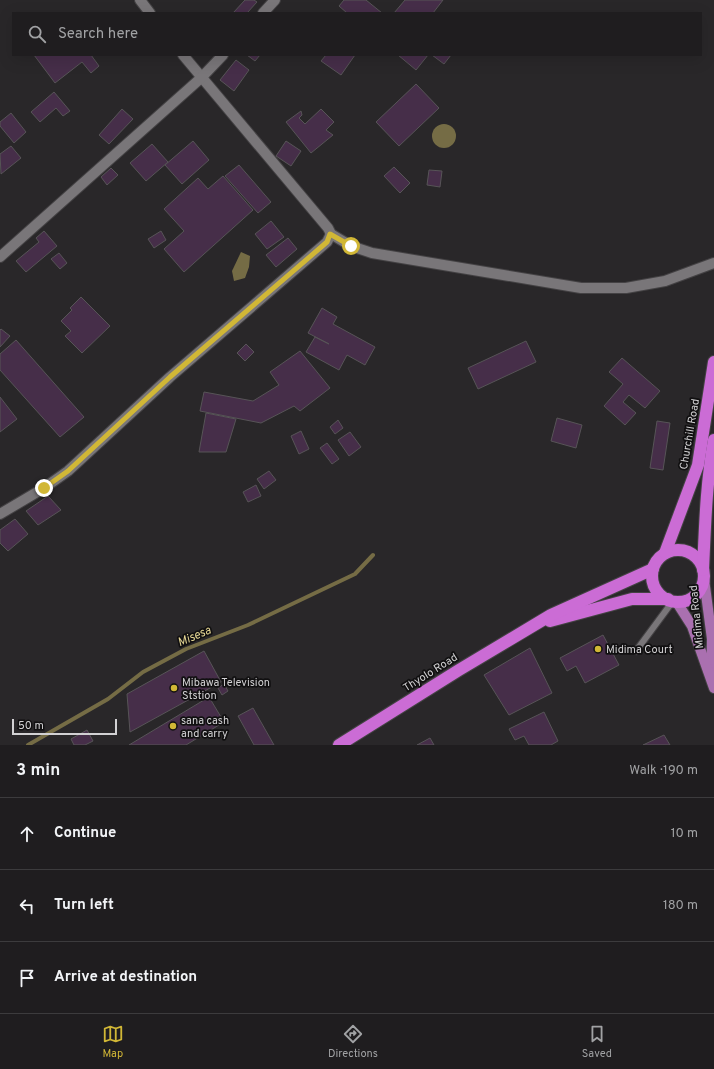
<!DOCTYPE html>
<meta charset="utf-8">
<style>
body{margin:0;font-family:Overpass,sans-serif;background:#2c2a2c;color:#f1f3f6}
.scale{position:absolute;left:12px;bottom:10px;width:105px;box-sizing:border-box;padding-left:4px;border:2px solid #d2d1d3;border-top:0;font-size:11px;line-height:14px;white-space:nowrap;color:#d2d1d3;-webkit-text-stroke:3px #111011;paint-order:stroke}
.stop{position:absolute;width:12px;height:12px;margin:-9px;border:3px solid #d1b736;border-radius:50%;background:#fff}
.stop.end{background:#d1b736;border-color:#fff;box-shadow:0 1px 4px #0008}
.list{margin:0;padding:0;list-style:none}
h2{display:flex;justify-content:space-between;align-items:center;height:52px;margin:0;padding:0 16px;font-size:17px}
h2 small{font-size:13px;font-weight:400;color:#a1a2a4}
.list li{display:grid;grid-template-columns:26px 1fr auto;gap:12px;align-items:center;box-sizing:border-box;height:72px;padding:0 16px;border-top:1px solid #3c3b3d}
.list b{display:block;font-size:15px;white-space:nowrap}
.list em{font-size:13px;font-style:normal;color:#a1a2a4}
.icon{flex:none;width:22px;height:22px;fill:none;stroke:currentColor;stroke-width:2;stroke-linecap:round;stroke-linejoin:round}
.map{position:relative;flex:none;width:714px;height:745px;overflow:hidden}
.search{position:absolute;background:#1f1d1f;box-shadow:0 4px 16px #0002;left:12px;right:12px;top:12px;height:44px;display:flex;align-items:center;gap:10px;box-sizing:border-box;padding:0 14px;border-radius:0px;color:#a1a2a4;font-size:15px}
.sheet{height:268px;background:#1f1d1f}
nav{display:flex;justify-content:space-around;align-items:center;box-sizing:border-box;height:56px;border-top:1px solid #3c3b3d;background:#1f1d1f;font-size:11px;color:#a1a2a4}
nav a{display:grid;justify-items:center;gap:2px}
nav .on{color:#d1b736}
.map>svg:first-child{display:block}
.water{fill:#756c45}
.lines{fill:none;stroke-linecap:round;stroke-linejoin:round}
.stream{stroke:#756c45;stroke-width:4}
.building{fill:#462e49;stroke:#575457}
.lane-casing{stroke:#444244;stroke-width:8}
.street-casing{stroke:#444244;stroke-width:12}
.primary-casing{stroke:#444244;stroke-width:12}
.highway-casing{stroke:#444244;stroke-width:14}
.lane{stroke:#797679;stroke-width:6}
.street{stroke:#797679;stroke-width:10}
.primary{stroke:#aa70b0;stroke-width:10}
.highway{stroke:#cb6cd5;stroke-width:12}
.route{stroke:#d1b736;stroke-width:5}
.poi-dot{fill:#d1b736;stroke:#111011;stroke-width:1.5}
.labels{text-anchor:middle;stroke-width:3.5;stroke-linejoin:round;paint-order:stroke}
.street-label{font-size:11px;fill:#d2d1d3;stroke:#111011}
.poi-label{font-size:11px;fill:#d2d1d3;stroke:#111011;text-anchor:start}
.water-label{font-size:12px;font-style:italic;fill:#e4d593;stroke:#111011}
</style>
<div class="map">
<svg width="714" height="745" viewBox="0 0 714 745">
<rect width="100%" height="100%" fill="#292729"/>
<g class="water">
<circle cx="444" cy="136" r="12"/>
<polygon points="241,252 250,256 249,267 245,278 234,281 232,271"/>
</g>
<g class="lines">
<polyline class="stream" points="28,745 108,699 143,672 186,649 248,625 355,574 373,555"/>
</g>
<g class="building">
<polygon points="245,0 254,0 257,2 247,13 233,13"/>
<polygon points="344,0 366,0 382,13 347,13 339,6"/>
<polygon points="405,0 443,0 433,13 394,13"/>
<polygon points="34,55 91,55 99,66 91,73 82,62 55,83"/>
<polygon points="247,55 260,55 255,61"/>
<polygon points="326,55 355,55 341,75 321,61"/>
<polygon points="398,55 428,55 416,70"/>
<polygon points="432,55 451,55 444,64"/>
<polygon points="236,60 249,70 234,91 220,80"/>
<polygon points="416,84 439,108 399,146 376,122"/>
<polygon points="54,92 70,111 63,116 56,108 40,122 31,112"/>
<polygon points="122,109 133,119 109,144 99,135"/>
<polygon points="321,109 334,122 326,130 333,135 311,153 286,122 301,111 302,115 299,118 305,124"/>
<polygon points="11,113 26,132 14,143 0,126 0,122"/>
<polygon points="193,141 209,160 182,184 165,165"/>
<polygon points="286,141 301,151 291,166 276,156"/>
<polygon points="152,144 168,162 146,181 130,163"/>
<polygon points="11,146 21,158 1,174 0,154"/>
<polygon points="239,165 271,202 258,213 225,176"/>
<polygon points="394,167 410,183 400,193 384,176"/>
<polygon points="111,168 118,175 107,185 101,177"/>
<polygon points="429,170 442,171 440,187 427,185"/>
<polygon points="223,176 253,210 184,272 164,249 184,231 164,209 198,178 208,189"/>
<polygon points="271,221 284,237 267,249 255,234"/>
<polygon points="44,231 57,246 26,272 16,261 39,242 36,238"/>
<polygon points="161,231 166,240 154,248 148,239"/>
<polygon points="288,238 297,249 276,267 266,255"/>
<polygon points="59,253 67,263 60,269 51,259"/>
<polygon points="81,297 110,326 82,353 65,336 71,331 61,321 72,310 70,308"/>
<polygon points="322,308 337,317 333,324 375,347 365,365 347,355 339,370 306,352 315,337 329,344 308,333"/>
<polygon points="1,329 10,336 0,347 0,330"/>
<polygon points="16,340 84,417 60,437 0,370 0,354"/>
<polygon points="526,341 536,362 478,389 468,368"/>
<polygon points="246,344 254,352 245,361 237,353"/>
<polygon points="300,351 330,388 300,411 294,406 261,423 200,411 204,392 253,401 279,385 270,372"/>
<polygon points="622,358 660,391 645,408 629,395 623,402 636,413 625,425 604,406 623,384 609,372"/>
<polygon points="0,397 17,419 0,432"/>
<polygon points="206,413 236,419 226,452 199,452"/>
<polygon points="557,418 582,425 576,448 551,441"/>
<polygon points="338,420 343,428 335,434 330,427"/>
<polygon points="657,421 670,423 663,470 650,468"/>
<polygon points="301,431 309,449 299,454 291,436"/>
<polygon points="350,432 361,447 349,456 338,440"/>
<polygon points="327,443 339,459 332,464 320,448"/>
<polygon points="269,471 276,480 264,489 257,479"/>
<polygon points="256,485 261,496 248,502 243,492"/>
<polygon points="48,496 61,510 38,525 26,511"/>
<polygon points="15,519 28,534 8,551 0,543 0,530"/>
<polygon points="603,635 619,665 585,683 576,666 567,671 560,658"/>
<polygon points="530,648 552,693 509,715 484,675"/>
<polygon points="204,651 221,682 130,732 127,694"/>
<polygon points="224,684 228,691 222,695 218,688"/>
<polygon points="209,697 224,722 186,745 129,745"/>
<polygon points="253,708 274,745 254,745 238,716"/>
<polygon points="544,712 558,741 551,745 529,745 524,736 515,740 509,729"/>
<polygon points="87,730 93,741 85,745 74,745 71,739"/>
<polygon points="664,735 670,745 643,745"/>
<polygon points="430,738 434,745 417,745"/>
</g>
<g class="lines">
<defs>
<polyline id="lane" points="636,651 673,601"/>
<g id="street">
<polyline points="140,0 150,13"/>
<polyline points="263,13 275,0"/>
<polyline points="183,55 328,228 331,234 351,246 372,253 581,288 626,288 665,281 714,263"/>
<polyline points="0,257 201,78 223,55"/>
<polyline points="0,514 44,488 68,471 170,377 327,242 331,234"/>
</g>
<g id="primary">
<polyline points="704,579 712,639 711,677"/>
<polyline points="676,601 692,626 714,688"/>
</g>
<g id="highway">
<circle cx="678" cy="576" r="26"/>
<polyline points="665,553 698,465 714,362"/>
<path d="M 703,570 C 705,527 706,484 714,440"/>
<polyline points="550,621 632,599 668,599"/>
<polyline points="339,745 459,670 551,615 653,569"/>
</g>
</defs>
<use href="#lane" class="lane-casing"/>
<use href="#street" class="street-casing"/>
<use href="#primary" class="primary-casing"/>
<use href="#highway" class="highway-casing"/>
<use href="#lane" class="lane"/>
<use href="#street" class="street"/>
<use href="#primary" class="primary"/>
<use href="#highway" class="highway"/>
</g>
<g class="lines">
<polyline class="route" points="44,488 68,471 170,377 327,242 330,234 351,246"/>
</g>
<g class="poi-dot">
<circle cx="598" cy="649" r="4"/>
<circle cx="174" cy="688" r="4"/>
<circle cx="173" cy="726" r="4"/>
</g>
<g class="labels">
<g class="street-label">
<text transform="translate(689 434) rotate(-80)" y="4">Churchill Road</text>
<text transform="translate(696 617) rotate(-96)" y="4">Midima Road</text>
<text transform="translate(430 672) rotate(-32)" y="4">Thyolo Road</text>
</g>
<g class="poi-label">
<text x="606" y="653">Midima Court</text>
<text x="182" y="686">Mibawa Television<tspan x="182" dy="13">Ststion</tspan></text>
<text x="181" y="724">sana cash<tspan x="181" dy="13">and carry</tspan></text>
</g>
<g class="water-label">
<text transform="translate(194 636) rotate(-23)" y="4">Misesa</text>
</g>
</g>
</svg>
<div class="scale">50 m</div>
<div class="stop" style="left:351px;top:246px"></div>
<div class="stop end" style="left:44px;top:488px"></div>
<div class="search"><svg class="icon" aria-label="search" viewBox="0 0 24 24"><circle cx="10" cy="10" r="6"/><path d="M15 15l6 6"/></svg>Search here</div>
</div>
<section class="sheet">
<h2>3 min<small>Walk · 190 m</small></h2>
<ul class="list">
<li><svg class="icon" aria-label="ahead" viewBox="0 0 24 24"><path d="M12 20V5M6 11l6-6 6 6"/></svg><div><b>Continue</b></div><em>10 m</em></li>
<li><svg class="icon" aria-label="left" viewBox="0 0 24 24"><path d="M17 20v-9H6M10 6l-5 5 5 5"/></svg><div><b>Turn left</b></div><em>180 m</em></li>
<li><svg class="icon" aria-label="arrive" viewBox="0 0 24 24"><path d="M6 21V4h12l-3 4 3 4H6"/></svg><div><b>Arrive at destination</b></div></li>
</ul>
</section>
<nav>
<a class="on"><svg class="icon" aria-label="map" viewBox="0 0 24 24"><path d="M3 6l6-2 6 2 6-2v14l-6 2-6-2-6 2zM9 4v14M15 6v14"/></svg>Map</a>
<a><svg class="icon" aria-label="directions" viewBox="0 0 24 24"><path d="M12 3l9 9-9 9-9-9zM9 14v-3h6M13 9l2 2-2 2"/></svg>Directions</a>
<a><svg class="icon" aria-label="saved" viewBox="0 0 24 24"><path d="M7 4h10v16l-5-4-5 4z"/></svg>Saved</a>
</nav>
